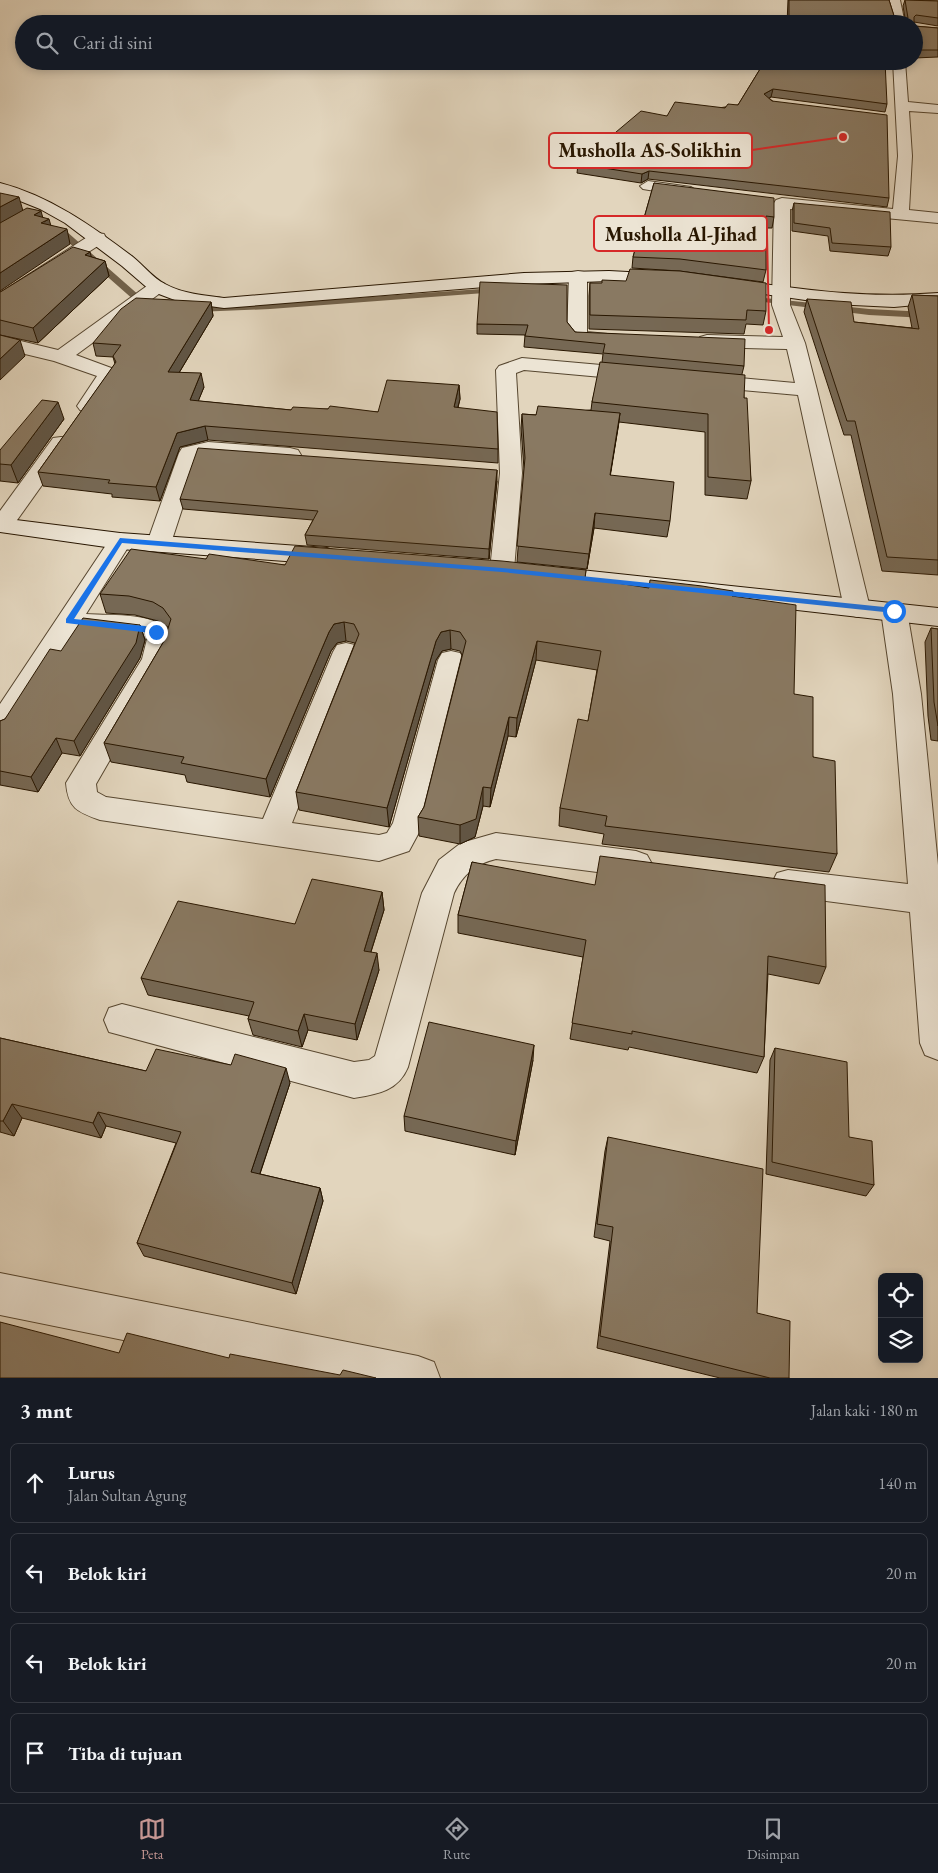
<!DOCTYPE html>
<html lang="id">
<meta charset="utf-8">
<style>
body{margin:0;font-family:"EB Garamond",serif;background:#242831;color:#f1f3f6}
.controls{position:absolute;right:15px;bottom:15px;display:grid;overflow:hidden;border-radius:8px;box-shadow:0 2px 8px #0003}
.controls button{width:45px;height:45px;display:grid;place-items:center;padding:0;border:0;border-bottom:1px solid #363941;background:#171b24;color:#f1f3f6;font:25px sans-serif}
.stop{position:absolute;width:15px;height:15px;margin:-11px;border:4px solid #1a73e8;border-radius:50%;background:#fff}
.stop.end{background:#1a73e8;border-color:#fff;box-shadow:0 1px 5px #0008}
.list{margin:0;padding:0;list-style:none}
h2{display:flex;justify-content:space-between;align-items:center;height:65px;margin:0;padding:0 20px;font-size:21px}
h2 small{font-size:16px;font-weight:400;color:#9ea1a6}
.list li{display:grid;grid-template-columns:32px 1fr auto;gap:15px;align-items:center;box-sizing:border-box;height:80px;margin:0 10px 10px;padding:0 10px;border:1px solid #363941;border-radius:8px}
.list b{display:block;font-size:19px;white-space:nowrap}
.list p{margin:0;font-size:16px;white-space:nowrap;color:#9ea1a6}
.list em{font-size:16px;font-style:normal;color:#9ea1a6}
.icon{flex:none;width:28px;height:28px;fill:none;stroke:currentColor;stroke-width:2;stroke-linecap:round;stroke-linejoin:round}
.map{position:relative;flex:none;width:938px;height:1378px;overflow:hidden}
.search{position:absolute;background:#171b24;box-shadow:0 2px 8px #0003;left:15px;right:15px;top:15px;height:55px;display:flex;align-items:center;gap:12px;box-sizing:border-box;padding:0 18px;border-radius:28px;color:#9ea1a6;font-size:19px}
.sheet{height:425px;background:#171b24}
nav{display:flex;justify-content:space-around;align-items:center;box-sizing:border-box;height:70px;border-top:1px solid #363941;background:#171b24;font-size:14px;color:#9ea1a6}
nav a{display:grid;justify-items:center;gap:2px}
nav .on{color:#c59692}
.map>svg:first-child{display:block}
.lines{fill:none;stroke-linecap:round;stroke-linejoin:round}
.stream{fill:#72624b;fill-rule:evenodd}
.street-casing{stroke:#56462f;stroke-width:2}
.secondary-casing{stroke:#281600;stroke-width:2}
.street{fill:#ece4d4;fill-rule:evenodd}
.secondary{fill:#ece4d4;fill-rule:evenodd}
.wall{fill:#766854;stroke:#281600}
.shaded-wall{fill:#605545;stroke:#281600}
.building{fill:#897962;stroke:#281600}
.route{fill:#1a73e8}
.leader{fill:none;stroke:#d62828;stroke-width:2}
.callout-dot{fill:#d62828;stroke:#ece4d4;stroke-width:2}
.callout{fill:#ece4d4;stroke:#d62828;stroke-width:2}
.callout-label{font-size:20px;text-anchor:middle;font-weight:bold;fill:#281600}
</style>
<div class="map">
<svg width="938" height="1378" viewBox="0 0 938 1378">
<rect width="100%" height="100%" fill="#e2d5bd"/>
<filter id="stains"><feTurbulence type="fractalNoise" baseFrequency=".004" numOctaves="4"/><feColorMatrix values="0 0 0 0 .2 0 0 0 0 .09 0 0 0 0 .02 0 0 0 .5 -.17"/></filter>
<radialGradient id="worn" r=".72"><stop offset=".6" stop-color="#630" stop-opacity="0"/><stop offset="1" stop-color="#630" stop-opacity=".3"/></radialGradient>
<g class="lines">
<g class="stream">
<polygon points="54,228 66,231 149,304 149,308 143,308 60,235 54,232"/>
<polygon points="495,288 499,290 498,292 270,309 196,312 192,309 196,306 270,304"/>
<polygon points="746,296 869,309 926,312 938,310 938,316 926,318 869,315 749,300 745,298"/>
</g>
<defs>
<g id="street">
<polygon points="888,0 900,0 905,24 893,24"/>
<polygon points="893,61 905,61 908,102 938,105 938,113 909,111 912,156 909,210 938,213 938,223 790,209 790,305 805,343 817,390 870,608 866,614 857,617 848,614 844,608 798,395 708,387 701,385 698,381 701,377 708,375 795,383 787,349 707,347 700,345 697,341 700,337 707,335 783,337 772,305 774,203 776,200 782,198 893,209 898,156"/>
<polygon points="648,181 691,187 699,192 691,197 643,189 640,186"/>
<polygon points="98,233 104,234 106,238 104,242 6,305 0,306 0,293 92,234"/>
<path d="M 578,271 L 584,272 L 587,276 L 587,332 L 618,335 L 621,339 L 618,343 C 605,346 576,347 567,335 L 569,276 L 572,272 Z"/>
<polygon points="157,282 163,283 166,287 163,291 76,355 114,369 117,377 94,410 87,412 80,410 77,406 97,376 54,361 0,348 0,336 58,350 151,283"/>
<polygon points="522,358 635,368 642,370 645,374 642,378 635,380 524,370 516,373 522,473 514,570 511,576 502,578 493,576 490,570 500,473 496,370 499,366"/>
<polygon points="61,437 69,438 72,443 10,530 0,532 0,511 53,438"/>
<polygon points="208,442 290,448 298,450 301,455 298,460 290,462 208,456 199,457 171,543 167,548 159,551 151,548 147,543 179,453 182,448"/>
<path d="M 120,533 L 128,536 L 132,541 L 86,614 C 113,616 159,611 174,637 L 168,659 L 96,784 L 97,792 L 106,797 L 263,819 L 333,652 L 337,645 L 346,643 L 355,645 L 359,652 L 292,823 L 379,835 L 387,833 L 393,823 L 438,660 L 442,653 L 451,651 L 460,653 L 464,660 L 423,825 L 409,851 L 379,861 L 100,820 C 77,812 68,808 66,783 L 142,659 L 147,639 L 142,637 L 76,630 L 10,734 L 0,738 L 0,704 L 112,536 Z"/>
<polygon points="894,602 903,605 907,611 921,694 938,865 938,1060 925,1055 920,1043 910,912 788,896 777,893 772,883 777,873 788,870 908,884 893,694 881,611 885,605"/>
<path d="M 496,833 L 636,851 L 647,855 L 652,864 L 647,873 L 636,877 L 496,859 C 476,864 463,874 454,893 L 408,1067 C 398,1091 378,1094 354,1098 L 109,1032 L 104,1020 L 109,1008 L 122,1004 L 354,1062 L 369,1060 L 375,1056 L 422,893 L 439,860 L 461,843 Z"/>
<polygon points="0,1273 418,1356 434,1362 440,1378 310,1378 0,1315"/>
</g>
<g id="secondary">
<path d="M 0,183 C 50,196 92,226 133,257 C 143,265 153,278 165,284 C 183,294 204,295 224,298 L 524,273 L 609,271 L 666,274 L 672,275 L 675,279 L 672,283 L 666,284 L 609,281 L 524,284 L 224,308 L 180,302 L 151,291 L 122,266 L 65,223 L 40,209 L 0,193 Z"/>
<path d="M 728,279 C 801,289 863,299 938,293 L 938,303 L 894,307 L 833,304 L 722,288 L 719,284 L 722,280 Z"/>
<polygon points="0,518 120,533 327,548 336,551 339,556 336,561 327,564 120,549 0,532"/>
<polygon points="562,568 938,608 938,626 553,582 550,576 553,570"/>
</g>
</defs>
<use href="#street" class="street-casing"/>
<use href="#secondary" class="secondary-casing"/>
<use href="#street" class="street"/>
<use href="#secondary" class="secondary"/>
</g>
<g class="wall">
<polygon points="788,0 889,0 895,19 905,18 903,6 905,0 922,0 938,1 938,26 914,22 914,26 938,28 938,57 914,58 914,24 787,24"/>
<polygon points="765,61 887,104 885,112 771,97 769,98 889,198 887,207 648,179 641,183 577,173 578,164 667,116 738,105"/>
<polygon points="654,183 774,217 772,228 766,228 766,270 763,282 679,271 632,268 633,257"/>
<polygon points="794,203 891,247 888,256 830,251 828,236 792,231 792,211"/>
<polygon points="91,257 105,261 109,276 38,343 0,335 0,292"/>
<polygon points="590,283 766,311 763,325 746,324 744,334 589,329 589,296"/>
<polygon points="912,295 938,296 938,575 882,571 851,435 844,435 804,312 807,299 854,322 912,328 908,307"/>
<polygon points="211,302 213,316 179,373 204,387 198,401 291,410 328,409 378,412 459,385 460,399 458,408 498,449 498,463 208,440 180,447 160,501 112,497 112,494 43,486 38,472 115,364 113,357 96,356 93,343"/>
<polygon points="567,322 575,332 744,366 742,374 751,481 747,499 705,495 705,432 619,422 610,475 670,521 667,537 594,528 587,569 517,562 524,469 521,428 522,414 536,415 591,410 592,402 602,362 603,354 524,347 525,335 477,334 477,324"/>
<polygon points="64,419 18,483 0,481 0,450"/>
<polygon points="497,481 489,559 307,545 305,535 313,520 183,509 180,499"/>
<polygon points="206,559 285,565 586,570 585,578 649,588 732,596 794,694 813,757 837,854 829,872 602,844 604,834 559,826 560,808 588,721 597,670 536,660 516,737 508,736 490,807 483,806 475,837 460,844 419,836 418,817 424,807 462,655 460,651 451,649 442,651 436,660 389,827 299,810 296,792 355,643 346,641 337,643 331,651 270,797 187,782 185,775 111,762 104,743 164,641 168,627 158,621 135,615 106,613 100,594"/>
<polygon points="140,625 145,640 140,658 80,756 62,753 38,792 0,785 0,721 5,719 61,651"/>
<polygon points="931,628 938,629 938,741 931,740 928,716 925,642"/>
<polygon points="472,862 826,967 819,984 768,974 764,1057 757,1073 629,1047 628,1050 570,1039 583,957 458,933 458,915"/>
<polygon points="382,892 384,910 371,952 379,970 357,1040 308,1030 302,1047 253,1035 248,1019 249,1016 148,995 141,978 295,924"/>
<polygon points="0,1038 146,1071 290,1083 260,1174 320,1188 323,1201 296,1294 144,1256 137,1243 176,1143 106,1126 101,1138 22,1118 14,1136 0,1132"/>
<polygon points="775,1048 849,1137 874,1185 866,1196 766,1174 770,1060"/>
<polygon points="533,1060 515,1155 405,1131 404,1116"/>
<polygon points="608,1137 757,1313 789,1378 720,1378 597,1348 610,1241 594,1237 605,1151"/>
</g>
<g class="shaded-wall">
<polygon points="773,89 771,97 762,102 764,94"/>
<polygon points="649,171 648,179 641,183 642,174"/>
<polygon points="19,197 23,211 0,224 0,207"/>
<polygon points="41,211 44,222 49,219 53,233 34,215"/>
<polygon points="67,229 70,244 0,291 0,273"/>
<polygon points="90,252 94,267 85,255"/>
<polygon points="105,261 109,276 38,343 33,328"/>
<polygon points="211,302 213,316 171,386 168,372"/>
<polygon points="20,340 25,356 0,380 0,359"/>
<polygon points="201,373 204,387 193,414 190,400"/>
<polygon points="459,385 460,399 454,421 454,407"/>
<polygon points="58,402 64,419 18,483 11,465"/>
<polygon points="620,413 618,428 608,490 610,475"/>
<polygon points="205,426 208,440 180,447 160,501 156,487 177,433"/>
<polygon points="497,470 497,481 489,559 489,549"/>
<polygon points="595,513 594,528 587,569 589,554"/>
<polygon points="344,622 346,641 337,643 331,651 270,797 266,779 329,632 334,624"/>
<polygon points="140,625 145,640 140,658 80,756 74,741"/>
<polygon points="450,630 451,649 442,651 436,660 389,827 387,808 436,641 441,632"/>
<polygon points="537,641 536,660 516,737 517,718"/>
<polygon points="509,717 508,736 490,807 491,788"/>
<polygon points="56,738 62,753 38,792 31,777"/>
<polygon points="483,787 483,806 475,837 460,844 460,825"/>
<polygon points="382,892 384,910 366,967 364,951"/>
<polygon points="377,953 379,970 357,1040 355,1024"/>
<polygon points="304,1014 308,1030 302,1047 298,1031"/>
<polygon points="534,1045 533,1060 515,1155 516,1141"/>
<polygon points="286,1068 290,1083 256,1185 251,1172"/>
<polygon points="12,1104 22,1118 14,1136 3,1121"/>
<polygon points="98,1112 106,1126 101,1138 93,1123"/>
<polygon points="320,1188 323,1201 296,1294 292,1283"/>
</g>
<g class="building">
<polygon points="789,0 889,0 895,19 908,18 905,0 938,1 938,18 916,15 914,17 914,26 938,28 938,50 914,50 914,24 789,24"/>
<polygon points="765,61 885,61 887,104 773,89 764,94 772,101 887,115 889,198 649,171 642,174 578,164 641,111 667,116 675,102 725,108 728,104 738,105"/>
<polygon points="654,183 774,198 774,217 766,216 766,270 680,259 633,257"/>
<polygon points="0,193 19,197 0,207"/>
<polygon points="794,203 890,212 891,247 832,243 830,228 794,223"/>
<polygon points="27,208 41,211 34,215 49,219 41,223 67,229 0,273 0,223"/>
<polygon points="73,247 90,252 85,255 105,261 33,328 0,320 0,292 2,291"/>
<polygon points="630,269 680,271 766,283 766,311 747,310 746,320 590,315 590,283 602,283 602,280 626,281"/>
<polygon points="480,282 567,285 567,322 575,332 745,339 744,366 603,353 605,344 525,336 528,325 477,324"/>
<polygon points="912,295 938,296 938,560 887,557 855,421 847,421 807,299 851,302 854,322 919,329"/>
<polygon points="136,298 211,302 168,372 201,373 190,400 291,410 293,407 328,409 330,406 378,412 387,380 459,385 454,407 497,412 498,449 205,426 177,433 156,487 108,483 110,480 38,472 116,362 113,356 121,345 93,343 121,309"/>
<polygon points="0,335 20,340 0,359"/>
<polygon points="600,362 745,375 744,398 747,398 751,481 708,477 708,414 592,402"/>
<polygon points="42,400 58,402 11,465 0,464 0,450"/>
<polygon points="538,406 620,413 610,475 674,482 670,521 595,513 589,554 517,546 525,458 522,414 536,415"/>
<polygon points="198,448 497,470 489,549 305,535 318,511 180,499"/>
<polygon points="295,546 502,561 586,570 585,578 649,588 650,580 702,586 733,591 732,596 796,605 794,694 813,697 813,757 835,761 837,854 605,826 607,816 560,808 578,719 588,721 601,651 537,641 517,718 509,717 491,788 483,787 476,819 460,825 418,817 424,807 466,641 460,632 450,630 441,632 436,641 387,808 296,792 359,634 354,624 344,622 334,624 329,632 266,779 181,763 184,757 104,743 164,641 171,619 163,608 153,602 129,596 100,594 131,549 206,559 209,554 285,565"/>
<polygon points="83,618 140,625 136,643 74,741 56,738 31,777 0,771 0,721 5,719 50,649 61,651"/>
<polygon points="931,628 938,629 938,726 934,702"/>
<polygon points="600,856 825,885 826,967 768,956 764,1057 632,1031 632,1034 572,1023 586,940 458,915 472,862 595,885"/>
<polygon points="312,879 382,892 364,951 377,953 355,1024 304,1014 298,1031 248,1019 254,1002 141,978 178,901 295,924"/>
<polygon points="429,1022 534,1045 516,1141 404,1116"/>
<polygon points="0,1038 146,1071 156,1049 231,1065 235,1054 286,1068 251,1172 320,1188 292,1283 137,1243 181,1132 98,1112 93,1123 12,1104 3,1121 0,1121"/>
<polygon points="775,1048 847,1062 849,1137 872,1141 874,1185 772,1162"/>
<polygon points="608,1137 763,1169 757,1313 790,1321 789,1378 770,1378 600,1336 613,1227 597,1224"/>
<polygon points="0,1322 119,1353 127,1333 229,1358 230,1354 340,1375 343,1370 376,1378 0,1378"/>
</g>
<polygon class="route" points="120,538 502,568 894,608 898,611 894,613 502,572 122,543 74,619 145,626 159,630 159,634 66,623 66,619"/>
<path class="leader" d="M843 137L752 150M769 330L767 234"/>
<g class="callout-dot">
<circle cx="843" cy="137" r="5"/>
<circle cx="769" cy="330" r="5"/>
</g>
<g class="callout">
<rect x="549" y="133" width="203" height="35" rx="5"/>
<rect x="594" y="216" width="173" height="35" rx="5"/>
</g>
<g class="callout-label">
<text x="650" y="157">Musholla AS-Solikhin</text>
<text x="681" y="241">Musholla Al-Jihad</text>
</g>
<rect width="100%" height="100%" filter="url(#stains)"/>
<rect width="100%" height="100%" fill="url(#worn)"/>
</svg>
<div class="controls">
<button><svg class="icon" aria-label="locate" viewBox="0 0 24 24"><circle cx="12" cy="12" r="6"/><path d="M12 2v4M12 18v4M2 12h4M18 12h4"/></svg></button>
<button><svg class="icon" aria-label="layers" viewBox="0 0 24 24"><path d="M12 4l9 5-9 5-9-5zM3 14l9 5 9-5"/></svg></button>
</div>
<div class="stop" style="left:894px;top:611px"></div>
<div class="stop end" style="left:156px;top:632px"></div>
<div class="search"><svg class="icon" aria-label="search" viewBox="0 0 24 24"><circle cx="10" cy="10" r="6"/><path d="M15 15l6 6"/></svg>Cari di sini</div>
</div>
<section class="sheet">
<h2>3 mnt<small>Jalan kaki · 180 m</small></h2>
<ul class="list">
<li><svg class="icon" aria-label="ahead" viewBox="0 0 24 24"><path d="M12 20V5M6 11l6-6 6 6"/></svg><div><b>Lurus</b><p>Jalan Sultan Agung</p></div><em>140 m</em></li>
<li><svg class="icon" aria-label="left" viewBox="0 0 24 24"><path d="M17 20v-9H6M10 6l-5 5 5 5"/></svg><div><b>Belok kiri</b></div><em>20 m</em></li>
<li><svg class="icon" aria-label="left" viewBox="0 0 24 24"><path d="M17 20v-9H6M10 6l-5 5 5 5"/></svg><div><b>Belok kiri</b></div><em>20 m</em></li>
<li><svg class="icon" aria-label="arrive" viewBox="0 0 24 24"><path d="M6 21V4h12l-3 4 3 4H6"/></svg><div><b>Tiba di tujuan</b></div></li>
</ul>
</section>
<nav>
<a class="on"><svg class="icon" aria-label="map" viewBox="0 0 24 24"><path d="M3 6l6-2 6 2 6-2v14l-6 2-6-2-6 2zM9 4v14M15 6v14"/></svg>Peta</a>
<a><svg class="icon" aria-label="directions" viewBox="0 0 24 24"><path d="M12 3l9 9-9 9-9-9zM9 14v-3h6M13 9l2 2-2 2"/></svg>Rute</a>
<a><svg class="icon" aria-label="saved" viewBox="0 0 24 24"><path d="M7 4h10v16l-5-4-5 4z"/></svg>Disimpan</a>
</nav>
